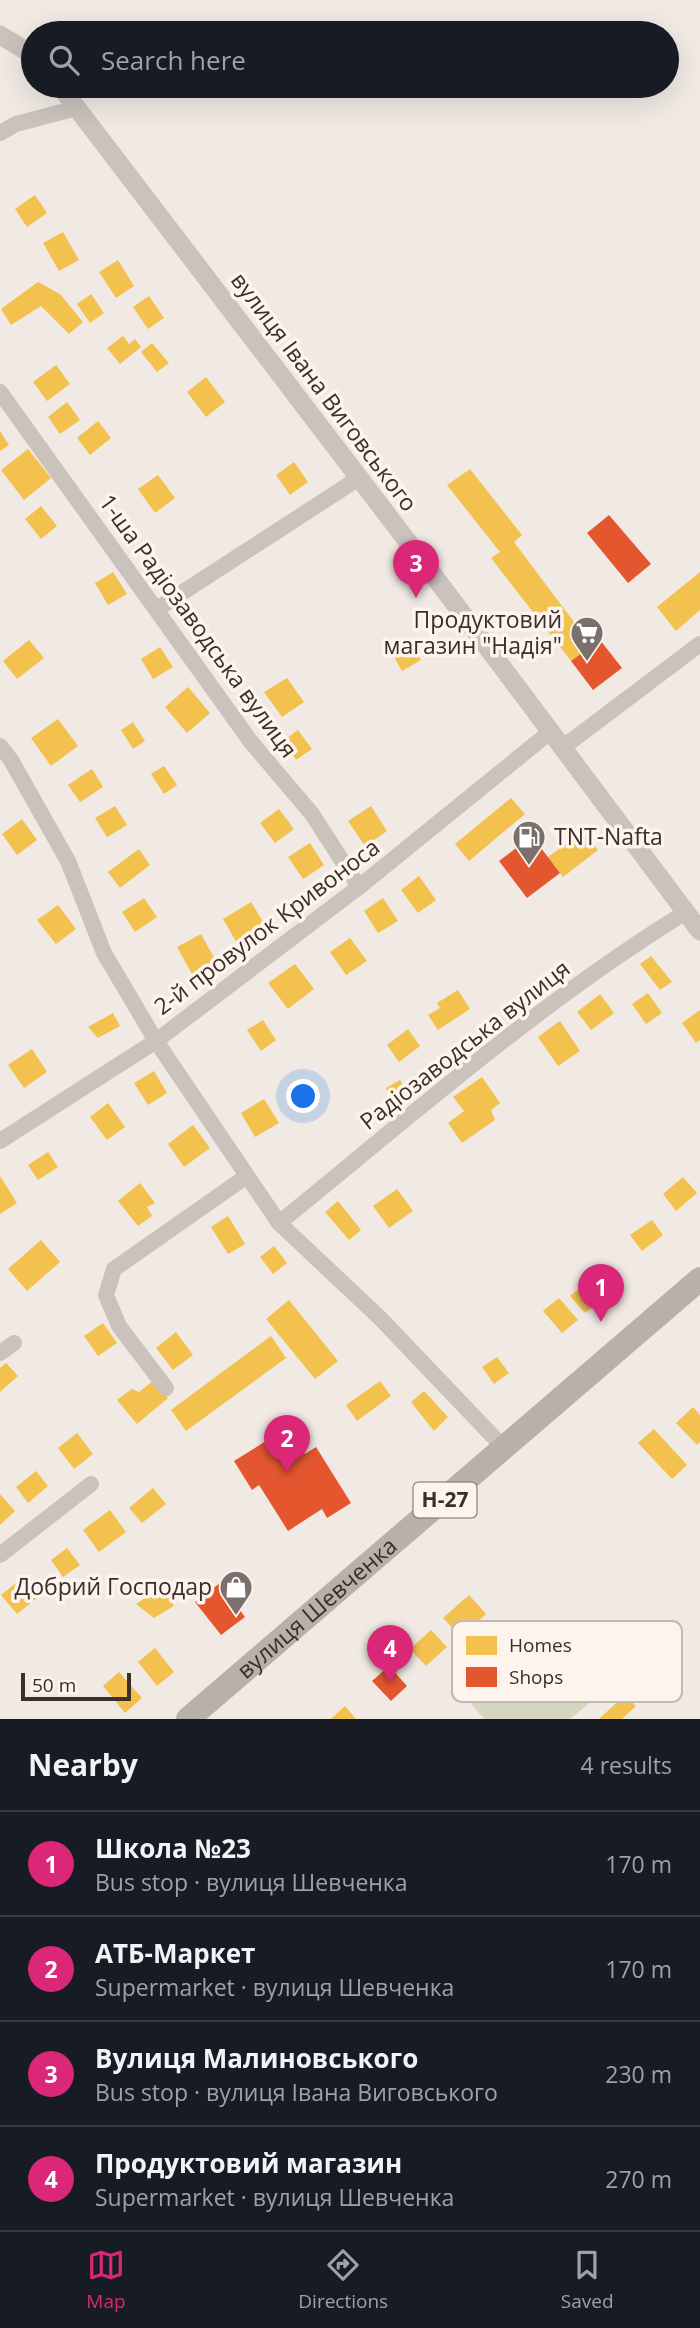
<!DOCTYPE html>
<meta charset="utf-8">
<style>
body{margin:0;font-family:"Open Sans",sans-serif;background:#20242c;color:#f1f3f6}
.scale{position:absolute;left:21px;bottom:18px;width:110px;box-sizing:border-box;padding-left:7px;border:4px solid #3c2e2a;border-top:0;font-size:19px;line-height:24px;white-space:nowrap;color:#3c2e2a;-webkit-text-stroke:5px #fcf4ed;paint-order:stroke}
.you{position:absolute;left:304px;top:1097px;width:24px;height:24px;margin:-18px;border:5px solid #fff;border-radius:50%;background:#1a73e8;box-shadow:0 0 0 10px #1a73e833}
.badge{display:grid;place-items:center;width:46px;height:46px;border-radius:50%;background:#db2777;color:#fff;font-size:23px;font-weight:700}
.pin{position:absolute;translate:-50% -58px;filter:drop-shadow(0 2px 4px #0008)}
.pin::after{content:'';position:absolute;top:37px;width:24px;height:21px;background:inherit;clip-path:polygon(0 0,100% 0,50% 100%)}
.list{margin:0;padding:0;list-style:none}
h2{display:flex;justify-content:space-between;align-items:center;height:91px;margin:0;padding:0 28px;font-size:30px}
h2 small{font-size:23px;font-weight:400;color:#9ea1a6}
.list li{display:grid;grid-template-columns:46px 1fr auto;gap:21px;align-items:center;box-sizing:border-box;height:105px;padding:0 28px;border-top:2px solid #363941}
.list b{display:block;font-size:26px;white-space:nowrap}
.list p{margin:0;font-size:23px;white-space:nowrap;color:#9ea1a6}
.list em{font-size:23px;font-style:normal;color:#9ea1a6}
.icon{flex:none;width:38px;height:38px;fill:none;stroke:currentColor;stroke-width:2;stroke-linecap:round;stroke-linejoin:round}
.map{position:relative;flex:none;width:700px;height:1719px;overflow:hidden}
.search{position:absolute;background:#171b24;box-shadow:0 7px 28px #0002;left:21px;right:21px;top:21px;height:77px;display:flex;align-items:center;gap:18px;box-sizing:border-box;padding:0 24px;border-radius:38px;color:#9ea1a6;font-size:26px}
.sheet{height:511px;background:#171b24}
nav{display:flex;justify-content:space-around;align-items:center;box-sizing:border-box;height:98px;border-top:2px solid #363941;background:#171b24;font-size:19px;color:#9ea1a6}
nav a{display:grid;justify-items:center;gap:4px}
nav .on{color:#db2777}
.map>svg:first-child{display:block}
.green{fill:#d4d7bd}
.homes{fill:#f2c14e}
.shops{fill:#e4572e}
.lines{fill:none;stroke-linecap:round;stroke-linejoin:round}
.minor{stroke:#cac2bd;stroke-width:16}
.tertiary{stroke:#cac2bd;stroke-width:19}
.primary{stroke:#b9b0ac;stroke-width:24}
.labels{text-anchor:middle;stroke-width:7;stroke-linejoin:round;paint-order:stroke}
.shield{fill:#fcf4ed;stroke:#766964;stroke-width:2}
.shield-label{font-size:21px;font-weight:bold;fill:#3c2e2a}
.street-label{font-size:23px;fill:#3c2e2a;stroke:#fcf4ed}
.poi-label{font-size:23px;fill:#3c2e2a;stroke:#fcf4ed;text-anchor:end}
.key{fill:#fcf4ed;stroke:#c2b9b2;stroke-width:2}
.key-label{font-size:19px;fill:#3c2e2a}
</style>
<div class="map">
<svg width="700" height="1719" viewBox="0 0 700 1719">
<rect width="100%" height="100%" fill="#f1eae4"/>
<polygon class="green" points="520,1631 606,1690 570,1719 484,1719 455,1684"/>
<g class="homes">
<polygon points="35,195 47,213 27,227 15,209"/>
<polygon points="63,232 79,260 59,271 43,243"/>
<polygon points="118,260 134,286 116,298 99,272"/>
<polygon points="38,282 60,294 83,322 69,334 41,306 11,325 1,309"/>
<polygon points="91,294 104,313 90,323 77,304"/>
<polygon points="149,296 164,318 148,329 133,307"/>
<polygon points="123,336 129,344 135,339 141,347 120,364 107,348"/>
<polygon points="152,343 169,363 157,372 141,352"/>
<polygon points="56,365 70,384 47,401 33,382"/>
<polygon points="206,377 225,402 206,417 187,392"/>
<polygon points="67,402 80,420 60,434 48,417"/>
<polygon points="98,421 111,438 90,455 77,438"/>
<polygon points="0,431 9,445 0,451"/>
<polygon points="28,449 51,478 24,500 1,470"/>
<polygon points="294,462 308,482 290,495 276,475"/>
<polygon points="470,469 522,535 514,542 592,646 571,661 491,558 500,552 447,485"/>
<polygon points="158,475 175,498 155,513 138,489"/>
<polygon points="41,506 57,526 41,539 25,519"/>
<polygon points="113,572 127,594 108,605 95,583"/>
<polygon points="700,572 700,610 676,631 657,607"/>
<polygon points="29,640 44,658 17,679 3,661"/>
<polygon points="412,644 421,660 402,671 393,655"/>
<polygon points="160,647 173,667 153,679 141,659"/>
<polygon points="287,678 304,702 282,717 264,692"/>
<polygon points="188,687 210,713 187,733 165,707"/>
<polygon points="58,719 78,746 51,766 31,738"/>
<polygon points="133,722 145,741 133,749 121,730"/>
<polygon points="298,730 312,749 296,760 283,741"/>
<polygon points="164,766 177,785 164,794 151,774"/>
<polygon points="92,769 103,787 80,802 68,785"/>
<polygon points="511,798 525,814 469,861 455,844"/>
<polygon points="115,806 127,825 107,837 95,818"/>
<polygon points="371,806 387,831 365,846 348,821"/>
<polygon points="279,809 294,829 275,843 260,823"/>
<polygon points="22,819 37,840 17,855 2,834"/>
<polygon points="583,831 598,850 563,877 548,857"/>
<polygon points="310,843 324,865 303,879 288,857"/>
<polygon points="139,849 150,865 120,888 108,872"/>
<polygon points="419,876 436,900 418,913 401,890"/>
<polygon points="144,898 157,917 135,932 122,912"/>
<polygon points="383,898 398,921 378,933 364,911"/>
<polygon points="251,902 267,928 238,945 223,919"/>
<polygon points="58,905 76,929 56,944 37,920"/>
<polygon points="201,934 216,961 192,974 177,947"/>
<polygon points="350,938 367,961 346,975 330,952"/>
<polygon points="651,956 672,982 660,990 640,964"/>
<polygon points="295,964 314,989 288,1009 268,983"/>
<polygon points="458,990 470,1009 438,1030 428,1015 440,1008 437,1003"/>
<polygon points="648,993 662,1013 646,1024 632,1004"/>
<polygon points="600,994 614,1013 591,1030 577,1012"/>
<polygon points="700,1010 700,1040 696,1043 682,1023"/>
<polygon points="113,1013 120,1026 98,1038 88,1027"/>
<polygon points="263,1020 276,1040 261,1051 247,1030"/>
<polygon points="560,1021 580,1051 558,1066 538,1037"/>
<polygon points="408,1029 420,1046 399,1062 387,1045"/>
<polygon points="32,1049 47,1072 24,1088 8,1065"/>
<polygon points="154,1071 167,1093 148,1105 134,1083"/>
<polygon points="482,1077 500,1103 491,1110 495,1120 462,1143 448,1123 464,1111 453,1097"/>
<polygon points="400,1080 409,1096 395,1105 386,1088"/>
<polygon points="264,1099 279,1123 255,1137 241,1113"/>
<polygon points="108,1103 125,1127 107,1140 90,1117"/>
<polygon points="193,1125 210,1148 184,1167 168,1144"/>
<polygon points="48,1152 58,1167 38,1180 28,1165"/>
<polygon points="0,1176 17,1203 0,1214"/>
<polygon points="683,1177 697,1193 676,1211 663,1194"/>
<polygon points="140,1183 155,1203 147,1207 152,1216 138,1226 118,1201"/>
<polygon points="397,1189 413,1211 389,1228 373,1206"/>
<polygon points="338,1201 361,1230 349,1240 325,1212"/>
<polygon points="228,1216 245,1244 228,1254 211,1227"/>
<polygon points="652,1220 663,1235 642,1251 630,1235"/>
<polygon points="41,1240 60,1262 27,1291 8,1269"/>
<polygon points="274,1246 287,1263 273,1274 260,1257"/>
<polygon points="587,1282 602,1299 585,1313 570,1296"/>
<polygon points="559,1298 578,1320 562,1333 543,1311"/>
<polygon points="289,1300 338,1361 315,1379 266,1319"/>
<polygon points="103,1323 117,1343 98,1356 84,1336"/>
<polygon points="176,1332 193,1355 173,1370 156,1348"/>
<polygon points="271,1336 286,1358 186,1431 171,1410"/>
<polygon points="497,1357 509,1373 494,1384 482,1367"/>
<polygon points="6,1363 18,1376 0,1392 0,1368"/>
<polygon points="154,1380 168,1398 137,1424 117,1400 132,1389 139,1392"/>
<polygon points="380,1381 391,1396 357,1421 346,1405"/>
<polygon points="424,1391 448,1417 434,1431 411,1402"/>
<polygon points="693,1407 700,1415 700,1442 697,1445 676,1423"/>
<polygon points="654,1429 687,1465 672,1479 638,1443"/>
<polygon points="77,1433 93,1454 74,1469 58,1448"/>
<polygon points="36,1471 48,1486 28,1503 16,1487"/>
<polygon points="153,1488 166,1504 142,1523 129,1508"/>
<polygon points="0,1494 15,1511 0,1525"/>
<polygon points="110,1510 126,1532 99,1552 83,1530"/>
<polygon points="67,1548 80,1565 63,1577 51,1560"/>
<polygon points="27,1574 42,1594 17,1614 1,1595"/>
<polygon points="154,1592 162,1599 167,1595 174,1606 154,1618 136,1604"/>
<polygon points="469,1595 486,1614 461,1637 443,1618"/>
<polygon points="431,1630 447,1647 426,1666 410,1649"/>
<polygon points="155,1648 174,1672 157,1686 138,1662"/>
<polygon points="119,1672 142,1698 125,1713 103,1686"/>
<polygon points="625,1695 636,1706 622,1719 599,1719"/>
<polygon points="345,1706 356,1719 331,1719"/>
</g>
<g class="shops">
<polygon points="609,515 651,564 628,583 587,533"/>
<polygon points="600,640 622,668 593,690 571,661"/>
<polygon points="532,836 560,873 527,898 499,861"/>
<polygon points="288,1427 305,1454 316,1447 351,1503 327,1518 322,1509 288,1531 259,1485 252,1490 234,1461"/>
<polygon points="220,1583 245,1617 221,1635 195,1602"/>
<polygon points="389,1666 407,1686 391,1701 372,1681"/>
</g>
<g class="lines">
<g class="minor">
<polyline points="0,133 16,124 77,108"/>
<polyline points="0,392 251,742 312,814 359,887"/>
<polyline points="157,609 359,478"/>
<polyline points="0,746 11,760 68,861 104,953 156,1041 279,1223 380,1318 505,1449"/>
<polyline points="562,748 700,644"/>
<polyline points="0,1141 156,1041 359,887 550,732"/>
<path d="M 279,1223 C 411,1116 540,1002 686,912"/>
<polyline points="0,1353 14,1343"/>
<polyline points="166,1388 119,1326 106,1295 114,1269 247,1176"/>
<polyline points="0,1555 91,1484"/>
</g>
<g class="tertiary">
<polyline points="0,35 33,55"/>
<polyline points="60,86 437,580 700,931"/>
</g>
<path class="primary" id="s1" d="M 188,1719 L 700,1279"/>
</g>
<defs>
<symbol id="supermarket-pin" viewBox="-11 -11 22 30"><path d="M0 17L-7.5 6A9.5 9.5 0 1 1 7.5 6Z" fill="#7b706b" stroke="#fcf4ed"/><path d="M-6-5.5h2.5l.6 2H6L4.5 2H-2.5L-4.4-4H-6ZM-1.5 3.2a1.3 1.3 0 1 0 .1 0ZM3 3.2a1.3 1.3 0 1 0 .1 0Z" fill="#fff"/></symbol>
<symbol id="fuel-pin" viewBox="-11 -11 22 30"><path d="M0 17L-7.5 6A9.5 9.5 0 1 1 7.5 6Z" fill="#7b706b" stroke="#fcf4ed"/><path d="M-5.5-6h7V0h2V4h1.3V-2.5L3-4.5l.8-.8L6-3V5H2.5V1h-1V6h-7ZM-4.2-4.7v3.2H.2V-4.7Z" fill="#fff"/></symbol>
<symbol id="shop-pin" viewBox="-11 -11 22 30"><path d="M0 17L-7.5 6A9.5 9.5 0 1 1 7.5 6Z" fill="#7b706b" stroke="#fcf4ed"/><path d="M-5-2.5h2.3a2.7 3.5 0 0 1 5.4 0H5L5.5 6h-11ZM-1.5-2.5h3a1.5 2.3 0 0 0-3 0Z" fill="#fff"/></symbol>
</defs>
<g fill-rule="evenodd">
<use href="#supermarket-pin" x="568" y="614" width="38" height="52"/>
<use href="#fuel-pin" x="510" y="818" width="38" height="52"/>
<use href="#shop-pin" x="217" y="1568" width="38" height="52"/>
</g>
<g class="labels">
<rect class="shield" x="413.5" y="1482.5" width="63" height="35" rx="5"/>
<g class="shield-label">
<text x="445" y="1507">Н-27</text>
</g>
<g class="street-label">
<text transform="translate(324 392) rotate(53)" y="8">вулиця Івана Виговського</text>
<text transform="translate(198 626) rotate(54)" y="8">1-ша Радіозаводська вулиця</text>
<text transform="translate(267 927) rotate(-37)" y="8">2-й провулок Кривоноса</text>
<text transform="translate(465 1045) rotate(-38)" y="8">Радіозаводська вулиця</text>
<text dy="8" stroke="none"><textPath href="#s1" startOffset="170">вулиця Шевченка</textPath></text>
</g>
<g class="poi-label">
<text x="562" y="628">Продуктовий<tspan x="562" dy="26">магазин "Надія"</tspan></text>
<text x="554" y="845" text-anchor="start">TNT-Nafta</text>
<text x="212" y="1595">Добрий Господар</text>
</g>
</g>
<rect x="452" y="1621" width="230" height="81" rx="10" class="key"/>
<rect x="466" y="1636" width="31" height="19" fill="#f2c14e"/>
<rect x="466" y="1667" width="31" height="20" fill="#e4572e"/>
<g class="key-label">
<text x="509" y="1652">Homes</text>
<text x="509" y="1684">Shops</text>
</g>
</svg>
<div class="scale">50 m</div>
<div class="you"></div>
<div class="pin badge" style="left:601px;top:1322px">1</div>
<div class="pin badge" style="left:287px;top:1473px">2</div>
<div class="pin badge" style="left:416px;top:598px">3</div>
<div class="pin badge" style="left:390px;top:1683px">4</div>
<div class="search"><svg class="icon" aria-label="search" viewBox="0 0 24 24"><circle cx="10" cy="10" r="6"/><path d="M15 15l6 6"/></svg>Search here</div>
</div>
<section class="sheet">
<h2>Nearby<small>4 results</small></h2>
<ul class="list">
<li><span class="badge">1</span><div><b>Школа №23</b><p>Bus stop · вулиця Шевченка</p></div><em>170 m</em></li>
<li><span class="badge">2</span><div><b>АТБ-Маркет</b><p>Supermarket · вулиця Шевченка</p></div><em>170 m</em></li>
<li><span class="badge">3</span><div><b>Вулиця Малиновського</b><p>Bus stop · вулиця Івана Виговського</p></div><em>230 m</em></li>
<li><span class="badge">4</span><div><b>Продуктовий магазин</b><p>Supermarket · вулиця Шевченка</p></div><em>270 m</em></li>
</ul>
</section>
<nav>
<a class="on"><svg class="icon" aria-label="map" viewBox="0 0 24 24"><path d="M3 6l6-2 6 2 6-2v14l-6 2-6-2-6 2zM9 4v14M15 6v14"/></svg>Map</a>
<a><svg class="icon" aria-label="directions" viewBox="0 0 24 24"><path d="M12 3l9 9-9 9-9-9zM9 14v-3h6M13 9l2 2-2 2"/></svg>Directions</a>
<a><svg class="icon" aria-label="saved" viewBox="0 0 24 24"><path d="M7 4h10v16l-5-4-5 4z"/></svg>Saved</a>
</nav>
